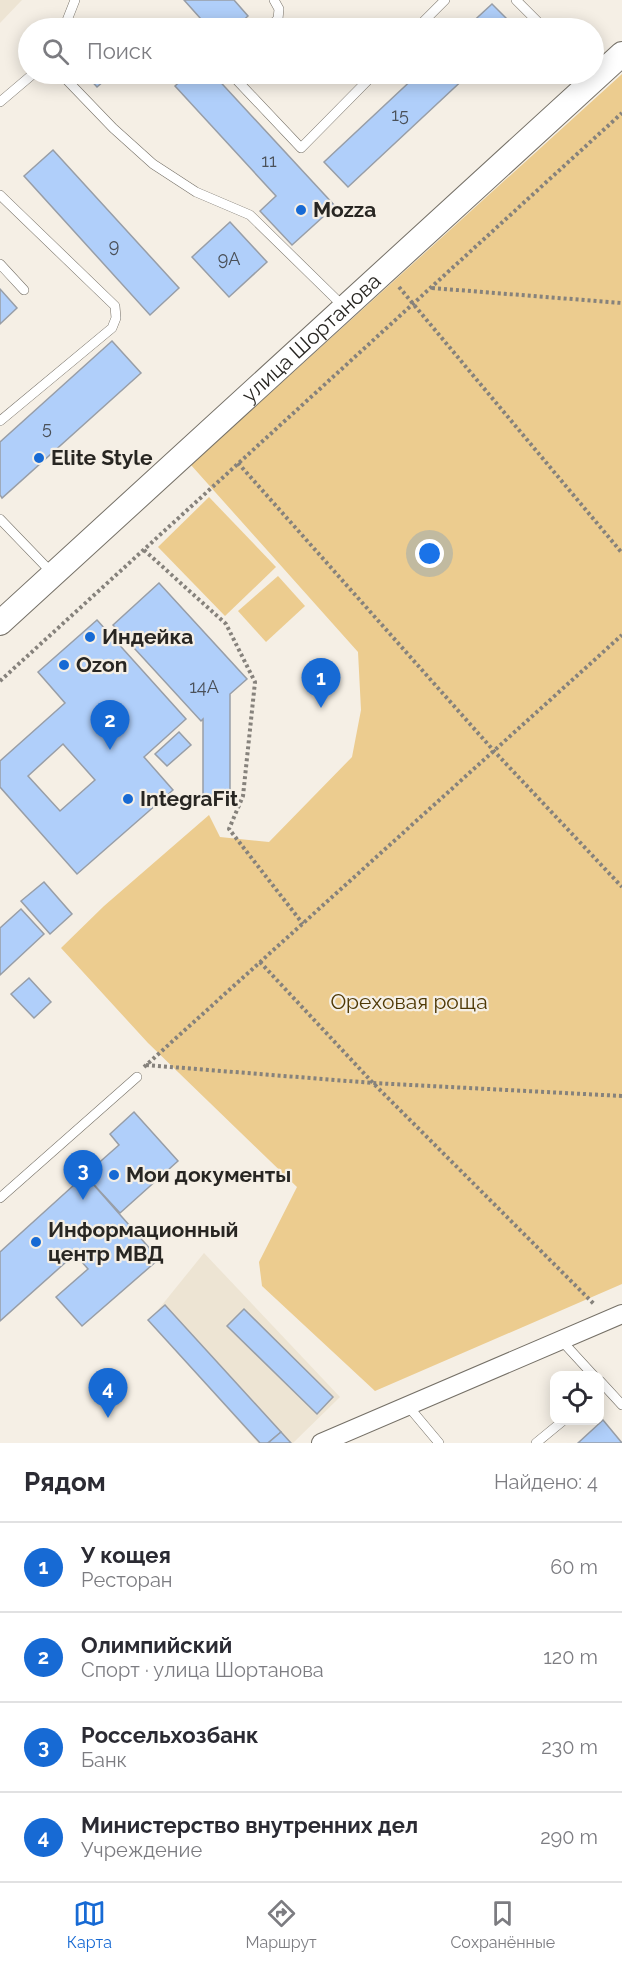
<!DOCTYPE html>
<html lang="ru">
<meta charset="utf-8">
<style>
body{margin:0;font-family:Raleway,sans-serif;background:#f2f2f3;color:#2b2b33}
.controls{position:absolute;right:18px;bottom:18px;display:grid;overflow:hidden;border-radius:12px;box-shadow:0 3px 15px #0003}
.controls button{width:54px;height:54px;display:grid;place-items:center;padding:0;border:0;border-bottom:2px solid #e1e1e2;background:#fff;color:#2b2b33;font:30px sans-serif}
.you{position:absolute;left:430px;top:554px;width:21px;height:21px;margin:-15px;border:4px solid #fff;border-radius:50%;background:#1a73e8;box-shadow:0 0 0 9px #1a73e833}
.badge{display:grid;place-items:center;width:39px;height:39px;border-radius:50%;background:#176ad4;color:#fff;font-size:20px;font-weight:700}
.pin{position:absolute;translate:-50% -50px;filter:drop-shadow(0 2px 3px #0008)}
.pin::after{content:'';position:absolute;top:32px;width:21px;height:18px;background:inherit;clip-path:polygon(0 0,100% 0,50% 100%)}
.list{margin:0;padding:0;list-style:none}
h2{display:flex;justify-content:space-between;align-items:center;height:78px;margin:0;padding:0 24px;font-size:26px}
h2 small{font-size:20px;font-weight:400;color:#7c7c81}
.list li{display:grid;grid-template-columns:39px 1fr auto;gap:18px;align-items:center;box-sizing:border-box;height:90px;padding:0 24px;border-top:2px solid #e1e1e2}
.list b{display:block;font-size:22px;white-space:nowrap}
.list p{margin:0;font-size:20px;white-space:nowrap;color:#7c7c81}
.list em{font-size:20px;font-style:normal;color:#7c7c81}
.icon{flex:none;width:33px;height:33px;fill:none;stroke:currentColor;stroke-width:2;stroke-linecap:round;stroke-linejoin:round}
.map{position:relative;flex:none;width:622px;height:1443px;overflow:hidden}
.search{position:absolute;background:#fff;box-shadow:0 3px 15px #0003;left:18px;right:18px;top:18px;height:66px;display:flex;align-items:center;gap:15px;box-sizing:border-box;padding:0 21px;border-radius:33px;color:#7c7c81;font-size:22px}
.sheet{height:438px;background:#fff}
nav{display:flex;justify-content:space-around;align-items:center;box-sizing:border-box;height:84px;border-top:2px solid #e1e1e2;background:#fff;font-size:16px;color:#7c7c81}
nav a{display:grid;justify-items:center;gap:3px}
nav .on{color:#176ad4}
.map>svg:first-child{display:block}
.built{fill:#ede4d3}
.green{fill:#eccc8f}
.building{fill:#b0cffa;stroke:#989ea7;stroke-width:1.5;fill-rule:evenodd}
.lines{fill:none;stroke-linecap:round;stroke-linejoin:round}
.lane-casing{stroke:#757067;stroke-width:10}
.street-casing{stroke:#757067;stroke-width:20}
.secondary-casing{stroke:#757067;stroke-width:26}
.path{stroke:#86827c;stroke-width:4;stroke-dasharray:3 3;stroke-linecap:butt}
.lane{stroke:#fff;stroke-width:9}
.street{stroke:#fff;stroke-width:18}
.secondary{stroke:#fff;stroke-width:24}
.poi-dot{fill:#176ad4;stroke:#f5efe5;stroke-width:2}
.labels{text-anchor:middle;stroke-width:4.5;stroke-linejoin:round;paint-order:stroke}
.number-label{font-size:18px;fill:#4a5058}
.poi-label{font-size:21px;font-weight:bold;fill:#282622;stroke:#f5efe5;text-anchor:start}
.street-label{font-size:21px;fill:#282622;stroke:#f5efe5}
.park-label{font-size:21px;fill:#4e3805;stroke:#f5efe5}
</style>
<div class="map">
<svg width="622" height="1443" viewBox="0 0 622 1443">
<rect width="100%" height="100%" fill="#f5efe5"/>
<g class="built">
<polygon points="0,0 22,0 0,23"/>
<polygon points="204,1253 340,1397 293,1443 258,1443 149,1321"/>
</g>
<g class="green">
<polygon points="622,74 622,1284 375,1391 262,1286 259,1262 297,1187 148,1043 61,948 104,906 209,815 220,837 269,842 352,757 361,710 358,652 191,465"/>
<polygon points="209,497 276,567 225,616 158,547"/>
<polygon points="278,576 305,606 266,642 238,611"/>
</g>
<g class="building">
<polygon points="184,0 234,0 248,16 235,28 209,28"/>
<polygon points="492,4 516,28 466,28"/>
<polygon points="85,74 112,74 97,87"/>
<polygon points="188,74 213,74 335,206 292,245 260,211 276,196 175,86"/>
<polygon points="418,74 469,74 348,187 324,162"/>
<polygon points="53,150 179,288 150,315 24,176"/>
<polygon points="230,222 267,262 229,297 192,257"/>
<polygon points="0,289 17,308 0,324"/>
<polygon points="112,341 141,373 2,498 0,495 0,442"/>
<polygon points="159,583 247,679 230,694 230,796 203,796 203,719 201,721 113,625"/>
<path d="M 97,620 L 186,719 L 144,757 L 173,790 L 77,874 L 0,787 L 0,761 L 65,703 L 38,672 ZM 63,744 L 95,780 L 60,811 L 28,776 Z"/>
<polygon points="179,732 191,745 167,766 155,754"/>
<polygon points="44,882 72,914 50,934 21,901"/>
<polygon points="21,909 44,934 0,975 0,928"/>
<polygon points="29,978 51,1002 34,1018 11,994"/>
<polygon points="134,1112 178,1161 120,1213 85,1175 119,1145 110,1134"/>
<polygon points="85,1175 159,1259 82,1326 56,1297 88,1269 75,1254 0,1321 0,1252"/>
<polygon points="165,1305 281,1432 268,1443 260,1443 148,1320"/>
<polygon points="244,1309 333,1397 317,1414 227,1326"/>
<polygon points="603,1420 622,1443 578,1443"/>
<polygon points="281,1432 291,1443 268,1443"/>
</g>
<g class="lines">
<defs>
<g id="lane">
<polyline points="516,0 544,28"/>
<polyline points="64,28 75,0"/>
<polyline points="267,28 278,19 279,9 274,0"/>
<polyline points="417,28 445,0"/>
<polyline points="61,74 113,128 153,164 196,192 250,215 343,306"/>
<polyline points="231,74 301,148 374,74"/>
<polyline points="0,102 33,74"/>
<polyline points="0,195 115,306 116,318 112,328 0,421"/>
<polyline points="0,264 24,290"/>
<polyline points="0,519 53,574"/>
<polyline points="0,1198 137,1077"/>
<polyline points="561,1340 594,1376"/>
<polyline points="600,1381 622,1405"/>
<polyline points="408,1406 439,1443"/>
<polyline points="536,1443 564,1420"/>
</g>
<polyline id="street" points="321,1443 622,1314"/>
<g id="secondary">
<path id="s1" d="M 0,623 L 622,54"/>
</g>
</defs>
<use href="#lane" class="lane-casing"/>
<use href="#street" class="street-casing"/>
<use href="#secondary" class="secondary-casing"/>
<g class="path">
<polyline points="399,287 622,553"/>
<polyline points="432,288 622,303"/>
<polyline points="238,463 494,751 622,887"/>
<polyline points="144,550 226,624 255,682 243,796 229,829 303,924"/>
<polyline points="0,681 622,113"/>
<polyline points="260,962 373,1083 595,1305"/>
<polyline points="146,1065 373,1083 622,1096"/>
<polyline points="144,1067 622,635"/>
</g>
<use href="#lane" class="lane"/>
<use href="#street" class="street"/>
<use href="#secondary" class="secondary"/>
</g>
<g class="poi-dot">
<circle cx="301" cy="210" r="6"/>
<circle cx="39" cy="458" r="6"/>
<circle cx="90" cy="637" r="6"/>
<circle cx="64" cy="665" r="6"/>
<circle cx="128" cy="799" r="6"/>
<circle cx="114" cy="1175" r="6"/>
<circle cx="36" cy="1242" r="6"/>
</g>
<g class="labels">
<g class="number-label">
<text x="400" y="121">15</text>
<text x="269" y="167">11</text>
<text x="114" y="252">9</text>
<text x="229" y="265">9А</text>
<text x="47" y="434">5</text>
<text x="204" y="693">14А</text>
</g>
<g class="poi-label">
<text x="313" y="217">Mozza</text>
<text x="51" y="465">Elite Style</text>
<text x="102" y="644">Индейка</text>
<text x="76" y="672">Ozon</text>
<text x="140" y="806">IntegraFit</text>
<text x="126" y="1182">Мои документы</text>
<text x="48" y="1237">Информационный<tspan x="48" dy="24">центр МВД</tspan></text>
</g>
<g class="street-label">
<text dy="7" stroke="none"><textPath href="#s1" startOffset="422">улица Шортанова</textPath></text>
</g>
<g class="park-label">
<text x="409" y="1009">Ореховая роща</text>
</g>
</g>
</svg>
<div class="controls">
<button><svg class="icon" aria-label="locate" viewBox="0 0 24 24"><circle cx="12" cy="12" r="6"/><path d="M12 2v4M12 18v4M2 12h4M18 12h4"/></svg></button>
</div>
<div class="you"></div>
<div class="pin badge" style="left:321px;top:708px">1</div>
<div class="pin badge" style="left:110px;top:750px">2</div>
<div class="pin badge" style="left:83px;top:1200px">3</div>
<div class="pin badge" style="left:108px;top:1418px">4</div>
<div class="search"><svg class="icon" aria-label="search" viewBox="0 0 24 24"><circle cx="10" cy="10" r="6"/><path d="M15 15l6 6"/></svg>Поиск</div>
</div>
<section class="sheet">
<h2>Рядом<small>Найдено: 4</small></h2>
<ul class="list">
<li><span class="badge">1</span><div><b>У кощея</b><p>Ресторан</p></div><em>60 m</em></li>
<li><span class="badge">2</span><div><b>Олимпийский</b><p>Спорт · улица Шортанова</p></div><em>120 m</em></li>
<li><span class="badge">3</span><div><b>Россельхозбанк</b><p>Банк</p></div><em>230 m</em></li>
<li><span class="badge">4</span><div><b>Министерство внутренних дел</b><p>Учреждение</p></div><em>290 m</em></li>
</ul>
</section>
<nav>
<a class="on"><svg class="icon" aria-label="map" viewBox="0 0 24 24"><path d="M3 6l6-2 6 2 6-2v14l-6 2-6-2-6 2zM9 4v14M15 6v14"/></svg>Карта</a>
<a><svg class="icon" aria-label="directions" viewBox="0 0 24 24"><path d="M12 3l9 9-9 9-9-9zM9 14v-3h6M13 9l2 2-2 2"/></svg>Маршрут</a>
<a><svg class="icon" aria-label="saved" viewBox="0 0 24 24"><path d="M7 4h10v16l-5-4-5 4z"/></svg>Сохранённые</a>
</nav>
